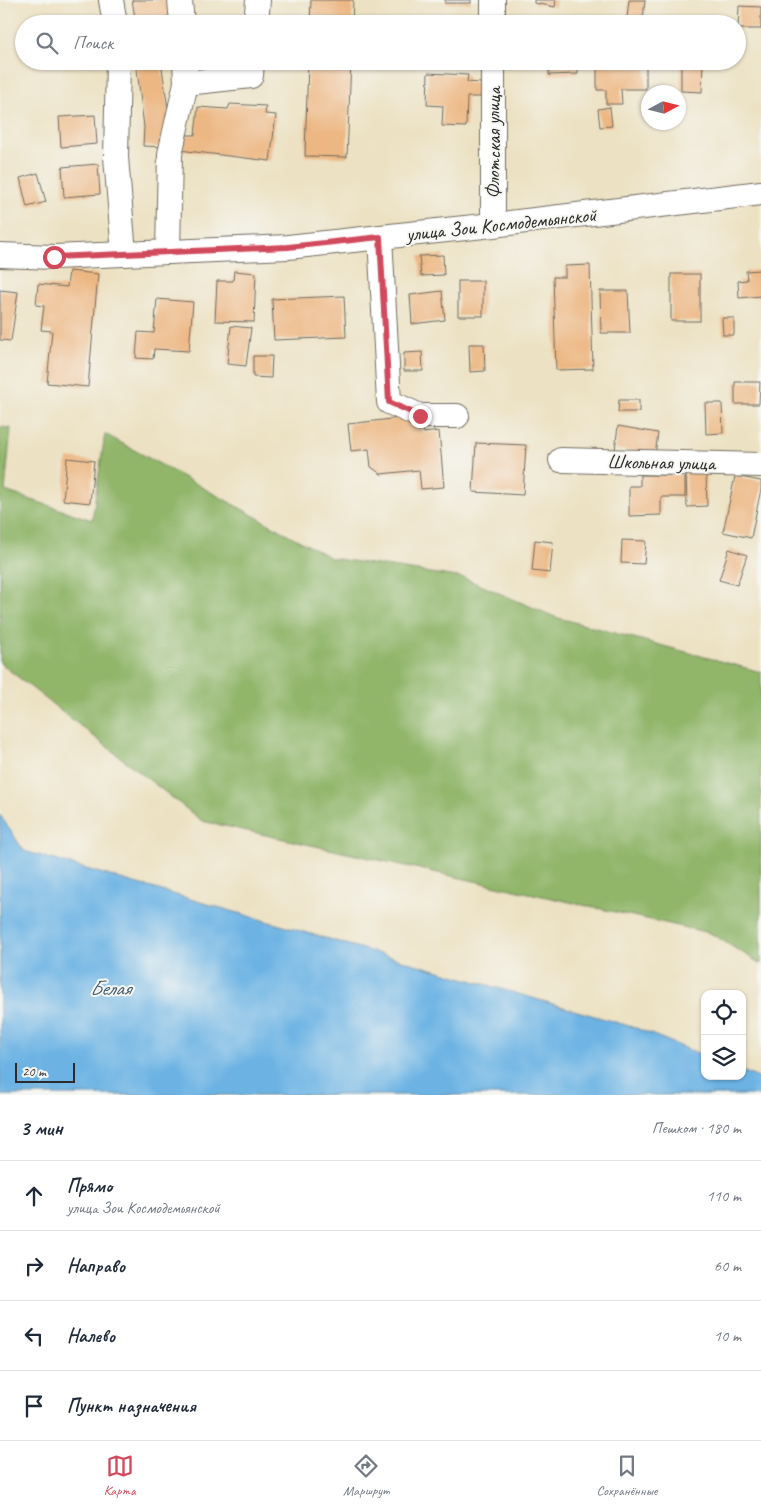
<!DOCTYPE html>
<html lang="ru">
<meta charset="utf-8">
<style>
body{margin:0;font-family:Caveat,sans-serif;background:#f6f6f7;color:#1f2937}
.controls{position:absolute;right:15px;bottom:15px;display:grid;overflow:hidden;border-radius:10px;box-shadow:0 1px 4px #0004}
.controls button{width:45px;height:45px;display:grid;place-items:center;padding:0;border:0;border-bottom:1px solid #e0e1e3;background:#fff;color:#1f2937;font:25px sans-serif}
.compass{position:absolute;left:641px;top:85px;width:45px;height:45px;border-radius:50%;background:#fff;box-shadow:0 1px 4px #0004;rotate:83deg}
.scale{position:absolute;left:15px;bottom:12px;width:60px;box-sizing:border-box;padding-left:5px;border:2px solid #2b2b2b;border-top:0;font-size:14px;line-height:18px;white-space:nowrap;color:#2b2b2b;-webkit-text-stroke:4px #f6f6f2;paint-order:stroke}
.stop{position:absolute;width:15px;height:15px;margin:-11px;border:4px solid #d1495b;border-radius:50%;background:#fff}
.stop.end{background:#d1495b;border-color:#fff;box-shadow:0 1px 5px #0008}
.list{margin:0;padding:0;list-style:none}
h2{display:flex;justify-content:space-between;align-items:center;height:65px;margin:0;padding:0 20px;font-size:21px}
h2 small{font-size:16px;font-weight:400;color:#747a83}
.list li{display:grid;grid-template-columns:32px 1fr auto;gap:15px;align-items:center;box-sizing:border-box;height:70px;padding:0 20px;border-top:1px solid #e0e1e3}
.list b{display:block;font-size:19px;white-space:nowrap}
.list p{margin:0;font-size:16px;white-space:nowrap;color:#747a83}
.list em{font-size:16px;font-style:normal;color:#747a83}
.icon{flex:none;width:28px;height:28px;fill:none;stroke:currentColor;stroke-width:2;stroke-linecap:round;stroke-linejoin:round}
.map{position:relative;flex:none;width:761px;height:1095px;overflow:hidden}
.search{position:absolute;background:#fff;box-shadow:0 1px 4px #0004;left:15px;right:15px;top:15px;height:55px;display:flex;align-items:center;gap:12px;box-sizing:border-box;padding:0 18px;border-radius:28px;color:#747a83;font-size:19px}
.sheet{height:345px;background:#fff}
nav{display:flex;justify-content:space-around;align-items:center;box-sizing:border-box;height:70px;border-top:1px solid #e0e1e3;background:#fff;font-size:14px;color:#747a83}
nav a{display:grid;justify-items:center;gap:2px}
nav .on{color:#d1495b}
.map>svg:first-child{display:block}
.forest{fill:#91b66b;stroke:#5e704b}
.water{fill:#6cb3e4;stroke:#4c6f88}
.building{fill:#edb783}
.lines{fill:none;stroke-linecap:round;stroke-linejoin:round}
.minor-casing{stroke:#6f6b60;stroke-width:26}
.minor{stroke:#fff;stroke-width:24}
.route{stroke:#d1495b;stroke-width:6}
.labels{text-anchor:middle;stroke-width:4;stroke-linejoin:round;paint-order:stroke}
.street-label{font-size:20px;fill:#2b2b2b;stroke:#f6f6f2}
.water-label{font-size:21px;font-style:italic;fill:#425b6c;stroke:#f6f6f2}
</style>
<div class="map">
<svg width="761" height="1095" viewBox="0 0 761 1095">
<rect width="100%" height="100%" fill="#f6f6f2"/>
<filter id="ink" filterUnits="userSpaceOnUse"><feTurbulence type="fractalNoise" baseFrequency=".02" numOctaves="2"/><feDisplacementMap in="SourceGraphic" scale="10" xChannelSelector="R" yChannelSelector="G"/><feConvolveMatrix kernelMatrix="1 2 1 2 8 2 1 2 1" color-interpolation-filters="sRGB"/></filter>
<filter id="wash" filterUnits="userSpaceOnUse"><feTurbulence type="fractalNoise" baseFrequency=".0096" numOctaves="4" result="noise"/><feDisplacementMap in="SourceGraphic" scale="20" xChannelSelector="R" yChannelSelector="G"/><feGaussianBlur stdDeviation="1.12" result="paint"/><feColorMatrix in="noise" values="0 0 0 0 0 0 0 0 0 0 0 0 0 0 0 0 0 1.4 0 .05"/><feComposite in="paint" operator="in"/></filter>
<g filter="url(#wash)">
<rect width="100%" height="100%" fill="#ece1c2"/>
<polygon class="forest" points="0,427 11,428 5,491 92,520 105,434 331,558 464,578 555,617 761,672 761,964 710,933 202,821 0,663"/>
<polygon class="water" points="0,815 24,851 636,1028 705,1056 705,1076 742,1076 742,1071 761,1079 761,1095 0,1095"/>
<g id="blocks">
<g class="building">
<polygon points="132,0 172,0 176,24 136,24"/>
<polygon points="311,0 353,0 352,24 310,24"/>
<rect x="445" y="0" width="26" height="3"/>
<polygon points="534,0 556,0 555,7 534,3"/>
<polygon points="629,0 645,0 643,20 627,18"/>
<polygon points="739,6 761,7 761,29 738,29"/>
<polygon points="136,61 161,61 170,123 165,147 143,146 144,127"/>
<polygon points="308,61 351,61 347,157 305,156"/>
<polygon points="549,61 578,61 578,74 549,75"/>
<polygon points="597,61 646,61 646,89 621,89 622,104 606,104 606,90 597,90"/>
<polygon points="681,61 703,61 702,92 681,91"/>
<polygon points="428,73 468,75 467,82 481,83 481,97 467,97 466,127 442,126 443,106 427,105"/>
<polygon points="230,104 266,106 265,114 276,115 270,161 179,150 181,135 195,135 198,107 228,109"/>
<polygon points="610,107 612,126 600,127 598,109"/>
<polygon points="95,115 97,144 61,147 59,117"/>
<polygon points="98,164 100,194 64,197 62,167"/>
<polygon points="38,173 46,202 27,207 20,178"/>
<polygon points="443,255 444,275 421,276 419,256"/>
<polygon points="590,265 593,369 556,370 553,277 565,277 565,266"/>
<polygon points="761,270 761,296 739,298 738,281 747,280 746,271"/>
<polygon points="69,271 98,274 88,387 47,383 52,331 41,330 44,306 36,305 38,284 67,287"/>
<polygon points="234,271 256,273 254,322 215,321 217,281 233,281"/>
<rect x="671" y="274" width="29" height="47"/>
<rect x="458" y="281" width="25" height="35"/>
<polygon points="0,290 18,292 11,341 0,340"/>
<polygon points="442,291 445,320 412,324 410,295"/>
<polygon points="600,291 628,291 630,333 601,333"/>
<polygon points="344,296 346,337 274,340 272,299"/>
<polygon points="157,299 193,302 189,351 154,349 153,359 136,358 138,332 154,333"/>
<polygon points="722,318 734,318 734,335 723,335"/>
<polygon points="231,326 251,328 246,366 227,364"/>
<polygon points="469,344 484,344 485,371 470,372"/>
<polygon points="422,352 423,371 404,371 404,353"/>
<polygon points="253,356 272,356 271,378 253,377"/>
<polygon points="735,382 760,382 759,404 735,404"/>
<polygon points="619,400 639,400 639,412 618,412"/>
<polygon points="705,403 722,403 723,433 706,434"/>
<polygon points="409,417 409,425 419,423 424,433 439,431 444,487 421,489 419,470 381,474 371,467 369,449 351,451 348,424"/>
<polygon points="618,426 658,433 655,455 615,449"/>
<polygon points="476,443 526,445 523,495 473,492"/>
<polygon points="67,458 94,461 90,503 63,500"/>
<polygon points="686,472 706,472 707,506 687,507"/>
<polygon points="640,475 685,475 685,497 661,497 661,515 629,516 629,486 640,486"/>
<polygon points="735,476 761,481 761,489 751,538 723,532"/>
<polygon points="535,540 553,542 550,573 532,571"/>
<polygon points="622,540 646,541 644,564 621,563"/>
<polygon points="729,549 747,555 737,585 719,580"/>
</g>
</g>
</g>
<g filter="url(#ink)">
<use href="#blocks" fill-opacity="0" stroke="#6f6b60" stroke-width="1"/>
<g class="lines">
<defs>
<g id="minor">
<polyline points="111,0 115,24"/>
<polyline points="180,0 182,24"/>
<polyline points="493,0 493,24"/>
<polyline points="256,24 258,0"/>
<polyline points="118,61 116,157 124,254"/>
<polyline points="493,61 493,225"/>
<polyline points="186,83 251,76 252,61"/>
<polyline points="380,237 389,402 420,416 457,416"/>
<polyline points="168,252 170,154 186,83 185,61"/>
<polyline points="0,255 54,257 288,247 493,225 761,193"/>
<polyline points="561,460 761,465"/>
</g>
</defs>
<use href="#minor" class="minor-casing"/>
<use href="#minor" class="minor"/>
</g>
</g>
<g class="lines" filter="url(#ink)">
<polyline class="route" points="54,257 288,247 380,237 389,402 420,416"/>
</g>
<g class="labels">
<g class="street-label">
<text transform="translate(493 143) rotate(-90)" y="7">Флотская улица</text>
<text transform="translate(501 224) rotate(-6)" y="7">улица Зои Космодемьянской</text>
<text transform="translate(661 462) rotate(1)" y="7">Школьная улица</text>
</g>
<g class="water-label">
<text x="110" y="995">Белая</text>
</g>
</g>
</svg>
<div class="controls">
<button><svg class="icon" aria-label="locate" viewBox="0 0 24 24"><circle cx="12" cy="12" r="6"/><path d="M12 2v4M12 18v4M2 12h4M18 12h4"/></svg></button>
<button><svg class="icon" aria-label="layers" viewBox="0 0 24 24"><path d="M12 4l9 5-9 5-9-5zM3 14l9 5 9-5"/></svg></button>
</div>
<svg class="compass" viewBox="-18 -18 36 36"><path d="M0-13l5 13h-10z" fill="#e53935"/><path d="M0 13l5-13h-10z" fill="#747a83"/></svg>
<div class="scale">20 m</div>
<div class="stop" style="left:54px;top:257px"></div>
<div class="stop end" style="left:420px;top:416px"></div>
<div class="search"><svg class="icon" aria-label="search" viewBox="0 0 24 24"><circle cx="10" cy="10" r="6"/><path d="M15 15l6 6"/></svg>Поиск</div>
</div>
<section class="sheet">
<h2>3 мин<small>Пешком · 180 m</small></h2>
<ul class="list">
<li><svg class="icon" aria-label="ahead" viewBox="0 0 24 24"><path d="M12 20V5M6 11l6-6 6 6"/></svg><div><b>Прямо</b><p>улица Зои Космодемьянской</p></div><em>110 m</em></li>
<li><svg class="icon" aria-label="right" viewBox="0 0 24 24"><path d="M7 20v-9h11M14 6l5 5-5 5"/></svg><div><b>Направо</b></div><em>60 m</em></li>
<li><svg class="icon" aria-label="left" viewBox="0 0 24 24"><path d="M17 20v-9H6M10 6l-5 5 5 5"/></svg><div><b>Налево</b></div><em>10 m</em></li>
<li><svg class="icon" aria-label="arrive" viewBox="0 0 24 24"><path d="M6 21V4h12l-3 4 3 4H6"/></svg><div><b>Пункт назначения</b></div></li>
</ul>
</section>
<nav>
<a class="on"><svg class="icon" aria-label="map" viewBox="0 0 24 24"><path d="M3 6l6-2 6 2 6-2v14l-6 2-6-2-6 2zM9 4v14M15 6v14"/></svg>Карта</a>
<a><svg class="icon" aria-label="directions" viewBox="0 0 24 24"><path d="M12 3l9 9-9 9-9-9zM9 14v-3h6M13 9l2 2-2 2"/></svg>Маршрут</a>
<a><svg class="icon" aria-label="saved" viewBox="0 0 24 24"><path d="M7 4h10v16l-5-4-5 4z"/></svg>Сохранённые</a>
</nav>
